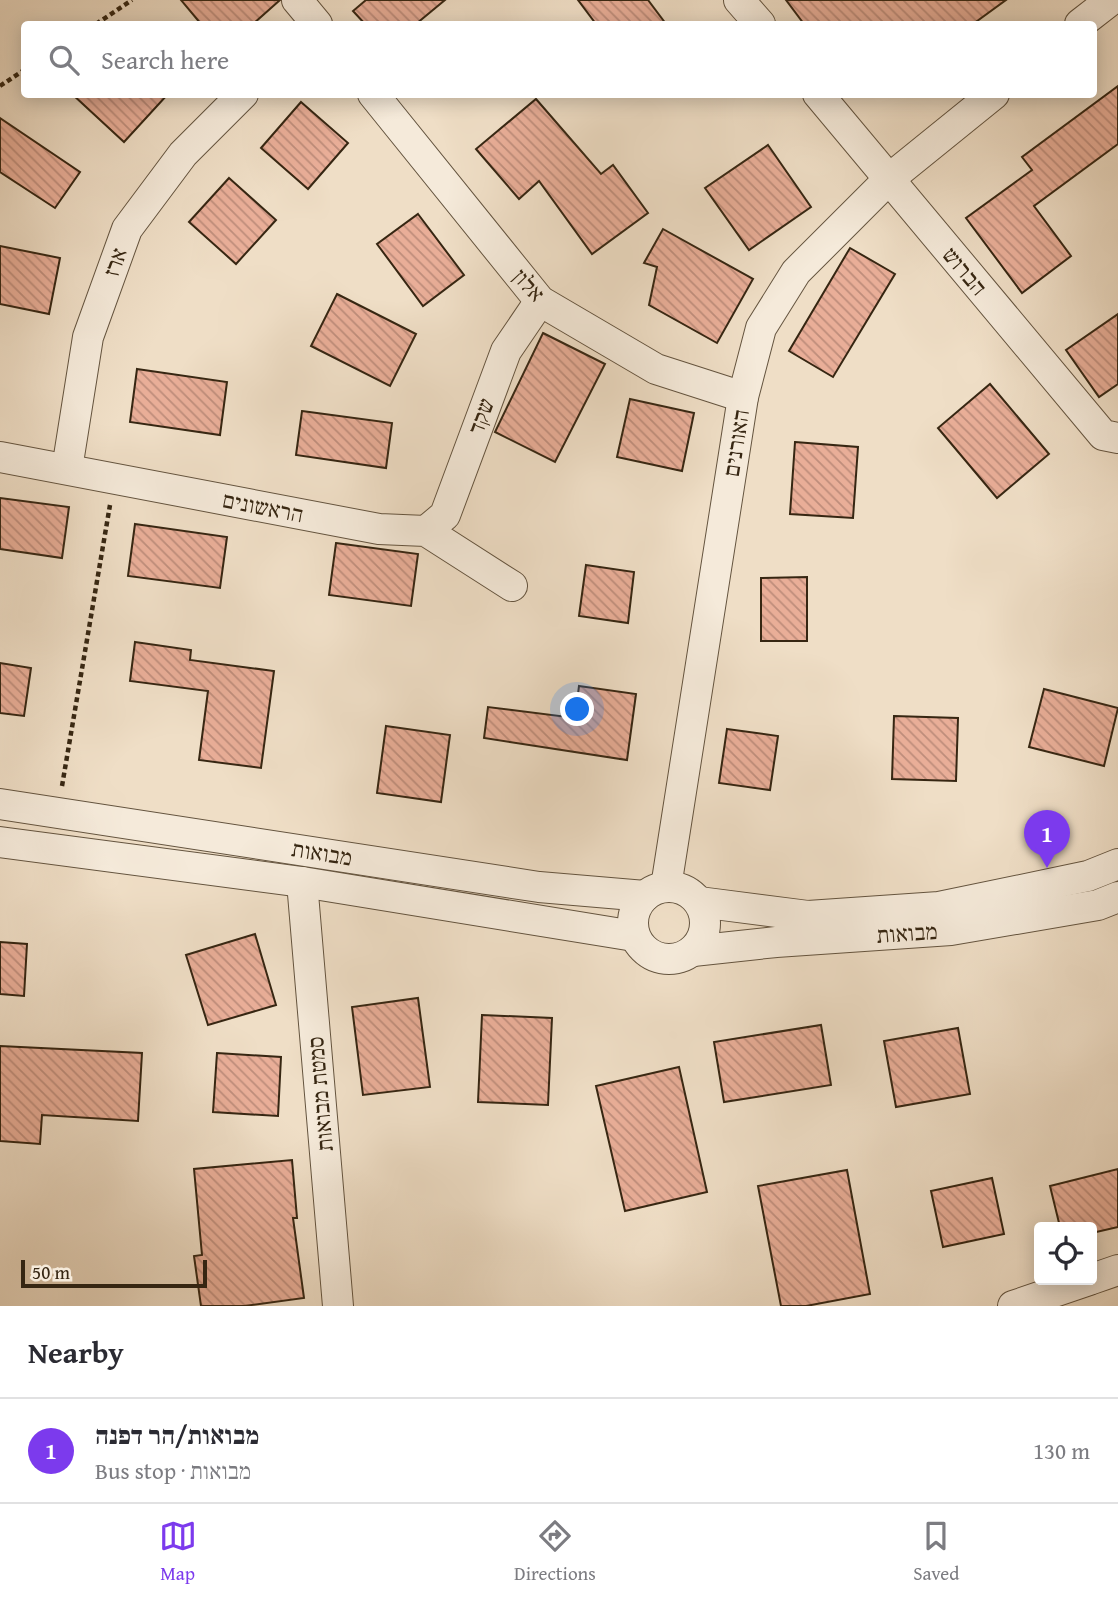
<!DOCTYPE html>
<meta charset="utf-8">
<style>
body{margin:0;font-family:"Gentium Book Plus","Frank Ruhl Libre",serif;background:#f2f2f3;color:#2b2b33}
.controls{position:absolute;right:21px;bottom:21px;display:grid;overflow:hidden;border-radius:7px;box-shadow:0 4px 18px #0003}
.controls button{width:63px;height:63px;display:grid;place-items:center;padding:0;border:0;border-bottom:2px solid #e1e1e2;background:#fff;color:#2b2b33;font:35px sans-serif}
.scale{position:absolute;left:21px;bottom:18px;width:186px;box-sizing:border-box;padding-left:7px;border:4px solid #362612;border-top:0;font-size:19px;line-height:24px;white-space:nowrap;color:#362612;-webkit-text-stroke:5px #f5eada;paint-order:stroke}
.you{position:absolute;left:578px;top:710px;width:24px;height:24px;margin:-18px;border:5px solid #fff;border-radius:50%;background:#1a73e8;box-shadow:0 0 0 10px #1a73e833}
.badge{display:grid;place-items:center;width:46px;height:46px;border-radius:50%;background:#7c3aed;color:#fff;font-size:23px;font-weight:700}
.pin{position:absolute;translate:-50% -58px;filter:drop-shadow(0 2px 4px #0008)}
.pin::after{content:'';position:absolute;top:37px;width:24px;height:21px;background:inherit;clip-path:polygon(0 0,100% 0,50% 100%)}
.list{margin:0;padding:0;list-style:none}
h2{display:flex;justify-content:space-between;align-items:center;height:91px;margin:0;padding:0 28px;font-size:30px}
h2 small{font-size:23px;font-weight:400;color:#7c7c81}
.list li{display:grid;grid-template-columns:46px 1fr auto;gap:21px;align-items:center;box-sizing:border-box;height:105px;padding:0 28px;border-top:2px solid #e1e1e2}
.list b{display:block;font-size:26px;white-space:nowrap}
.list p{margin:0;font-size:23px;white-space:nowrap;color:#7c7c81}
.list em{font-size:23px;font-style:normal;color:#7c7c81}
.icon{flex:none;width:38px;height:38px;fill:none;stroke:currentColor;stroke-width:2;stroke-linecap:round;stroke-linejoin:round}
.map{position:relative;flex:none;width:1118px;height:1306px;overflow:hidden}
.search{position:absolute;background:#fff;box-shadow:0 4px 18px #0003;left:21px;right:21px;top:21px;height:77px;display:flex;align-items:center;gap:18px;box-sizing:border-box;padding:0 24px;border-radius:7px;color:#7c7c81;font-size:26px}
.sheet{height:196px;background:#fff}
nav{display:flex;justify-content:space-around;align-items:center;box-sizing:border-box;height:98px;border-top:2px solid #e1e1e2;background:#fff;font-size:19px;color:#7c7c81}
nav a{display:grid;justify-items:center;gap:4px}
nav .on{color:#7c3aed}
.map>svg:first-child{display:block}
.building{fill:url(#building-back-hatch);stroke:#362612;stroke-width:2}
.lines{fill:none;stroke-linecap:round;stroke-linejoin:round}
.minor-casing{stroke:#64543f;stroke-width:32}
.path{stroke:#362612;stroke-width:4.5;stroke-dasharray:5 3.5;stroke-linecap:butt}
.minor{stroke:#f5eada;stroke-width:30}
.labels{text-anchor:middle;stroke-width:5;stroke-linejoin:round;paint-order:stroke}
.street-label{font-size:23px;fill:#362612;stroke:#f5eada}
</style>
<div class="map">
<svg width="1118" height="1306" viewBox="0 0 1118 1306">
<defs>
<pattern id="building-back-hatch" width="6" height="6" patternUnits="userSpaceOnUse" patternTransform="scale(1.75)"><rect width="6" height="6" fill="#e9ae98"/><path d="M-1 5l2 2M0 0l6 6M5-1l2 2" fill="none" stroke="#be8d7b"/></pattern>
</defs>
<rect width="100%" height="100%" fill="#efdec6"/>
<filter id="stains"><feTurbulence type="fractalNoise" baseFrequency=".00286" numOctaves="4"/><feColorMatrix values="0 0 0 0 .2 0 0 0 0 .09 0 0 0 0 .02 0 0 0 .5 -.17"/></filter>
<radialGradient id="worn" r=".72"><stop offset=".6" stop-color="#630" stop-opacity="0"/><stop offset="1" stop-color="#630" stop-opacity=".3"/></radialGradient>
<g class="building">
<polygon points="181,0 280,0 253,24 201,24"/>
<polygon points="366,0 445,0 416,24 365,24 353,11"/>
<polygon points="578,0 648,0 666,24 596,24"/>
<polygon points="786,0 1006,0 973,24 804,24"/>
<polygon points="1118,86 1118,144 1034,206 1071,256 1022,293 966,218 1032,170 1022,157"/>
<polygon points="72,94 168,94 124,142"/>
<polygon points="536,99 601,174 613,165 648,213 592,254 539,181 519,199 476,149"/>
<polygon points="301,102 348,143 308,189 261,148"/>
<polygon points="0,118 80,172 55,208 0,172"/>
<polygon points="768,145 811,207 749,250 705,188"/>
<polygon points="229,178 276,220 236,264 189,222"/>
<polygon points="418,214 464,275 423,306 377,244"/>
<polygon points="663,229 753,279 717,343 649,305 657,267 644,263"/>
<polygon points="0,246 60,258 49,314 0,304"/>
<polygon points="850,248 895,274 833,377 789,351"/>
<polygon points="337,294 416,334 390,386 311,346"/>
<polygon points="1118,314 1118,384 1099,397 1066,350"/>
<polygon points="543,333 605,364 555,462 495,432"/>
<polygon points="137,369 227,382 220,435 130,422"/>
<polygon points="990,384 1049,454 997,498 938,428"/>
<polygon points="630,399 694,413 682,471 617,457"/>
<polygon points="302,411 392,423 386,468 296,455"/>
<polygon points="795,442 858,447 853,518 790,514"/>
<polygon points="0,498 69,507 62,558 0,549"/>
<polygon points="135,524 227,537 220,588 128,576"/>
<polygon points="336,543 418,554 411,606 329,595"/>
<polygon points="586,565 634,572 628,623 579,616"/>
<polygon points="807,577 807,641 761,641 761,578"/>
<polygon points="135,642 191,650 190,660 274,671 261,768 199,760 208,691 130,681"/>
<polygon points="0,663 31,668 24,716 0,713"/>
<polygon points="579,686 636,694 627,760 484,738 488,707 575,718"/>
<polygon points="1044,689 1118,708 1104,766 1029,747"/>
<polygon points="894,716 958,718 956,781 892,779"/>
<polygon points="386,726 450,735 441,802 377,793"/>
<polygon points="727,729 778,736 770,790 719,783"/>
<polygon points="255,934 276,1005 208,1025 186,955"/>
<polygon points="0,942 27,944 24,996 0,994"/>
<polygon points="418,998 430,1087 363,1095 352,1007"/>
<polygon points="482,1015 552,1018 548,1105 478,1102"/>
<polygon points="821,1025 831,1085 724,1102 714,1042"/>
<polygon points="958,1028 970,1094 896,1107 884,1041"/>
<polygon points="0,1046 142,1053 138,1121 42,1115 40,1144 0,1141"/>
<polygon points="217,1053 281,1057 278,1116 213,1112"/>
<polygon points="679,1067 707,1192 625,1211 596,1086"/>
<polygon points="292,1160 297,1218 293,1218 304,1298 244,1306 201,1306 194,1256 202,1255 194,1169"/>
<polygon points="1118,1169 1118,1227 1092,1233 1092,1227 1060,1227 1050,1186"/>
<polygon points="847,1170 870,1294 806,1306 781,1306 758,1186"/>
<polygon points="992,1178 1004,1234 943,1247 931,1191"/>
</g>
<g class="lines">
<defs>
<g id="minor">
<polyline points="297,0 317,24"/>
<polyline points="739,0 760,24"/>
<polyline points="1080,24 1111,0"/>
<polyline points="373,94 540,301 656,369 743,397"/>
<polyline points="818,94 1103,435 1118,438"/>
<polyline points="0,457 379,529 426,531 512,586"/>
<polyline points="67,469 88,337 127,229 183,154 243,94"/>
<polyline points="426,531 445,515 506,351 540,301"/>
<polyline points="0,804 539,887 645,896"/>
<polyline points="0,842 302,882 634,936"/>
<polyline points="302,882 338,1306"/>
<circle cx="669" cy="923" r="36"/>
<polyline points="666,887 743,397 761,328 796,272 889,179 994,94"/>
<polyline points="699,902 808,916 939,907 1088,876 1118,864"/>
<polyline points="693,951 776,942 951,930 1098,905 1118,897"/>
<polyline points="1092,1279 1118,1270"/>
<polyline points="1013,1306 1089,1280"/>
</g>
</defs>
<use href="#minor" class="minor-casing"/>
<g class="path">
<polyline points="96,24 132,0"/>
<polyline points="0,86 24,70"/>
<polyline points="62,786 110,505"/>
</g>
<use href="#minor" class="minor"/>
</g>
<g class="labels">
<g class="street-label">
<text transform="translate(115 262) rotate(-70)" y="8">ארז</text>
<text transform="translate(965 271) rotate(50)" y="8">הברוש</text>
<text transform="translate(529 285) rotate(48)" y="8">אלון</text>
<text transform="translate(481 416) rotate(-70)" y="8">שקד</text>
<text transform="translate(736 443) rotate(-81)" y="8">האורנים</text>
<text transform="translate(263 507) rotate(11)" y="8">הראשונים</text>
<text transform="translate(322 853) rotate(9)" y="8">מבואות</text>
<text transform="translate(907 933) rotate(-4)" y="8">מבואות</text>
<text transform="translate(320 1094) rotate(-95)" y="8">סמטת מבואות</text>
</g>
</g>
<rect width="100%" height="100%" filter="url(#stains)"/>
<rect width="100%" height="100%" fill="url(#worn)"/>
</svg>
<div class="controls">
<button><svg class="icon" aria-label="locate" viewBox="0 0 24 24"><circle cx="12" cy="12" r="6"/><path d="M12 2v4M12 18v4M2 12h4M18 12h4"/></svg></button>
</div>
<div class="scale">50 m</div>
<div class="you"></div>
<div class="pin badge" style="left:1047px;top:868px">1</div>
<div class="search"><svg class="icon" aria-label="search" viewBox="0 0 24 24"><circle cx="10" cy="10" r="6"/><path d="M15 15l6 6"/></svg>Search here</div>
</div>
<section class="sheet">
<h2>Nearby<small></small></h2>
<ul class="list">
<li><span class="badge">1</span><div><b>מבואות/הר דפנה</b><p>Bus stop · מבואות</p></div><em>130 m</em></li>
</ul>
</section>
<nav>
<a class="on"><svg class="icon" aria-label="map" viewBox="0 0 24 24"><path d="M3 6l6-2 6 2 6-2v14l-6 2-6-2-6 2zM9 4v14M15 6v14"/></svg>Map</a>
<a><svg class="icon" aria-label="directions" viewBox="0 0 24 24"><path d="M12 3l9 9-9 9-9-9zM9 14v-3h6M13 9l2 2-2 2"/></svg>Directions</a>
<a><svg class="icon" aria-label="saved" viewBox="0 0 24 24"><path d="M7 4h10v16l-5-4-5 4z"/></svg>Saved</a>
</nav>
